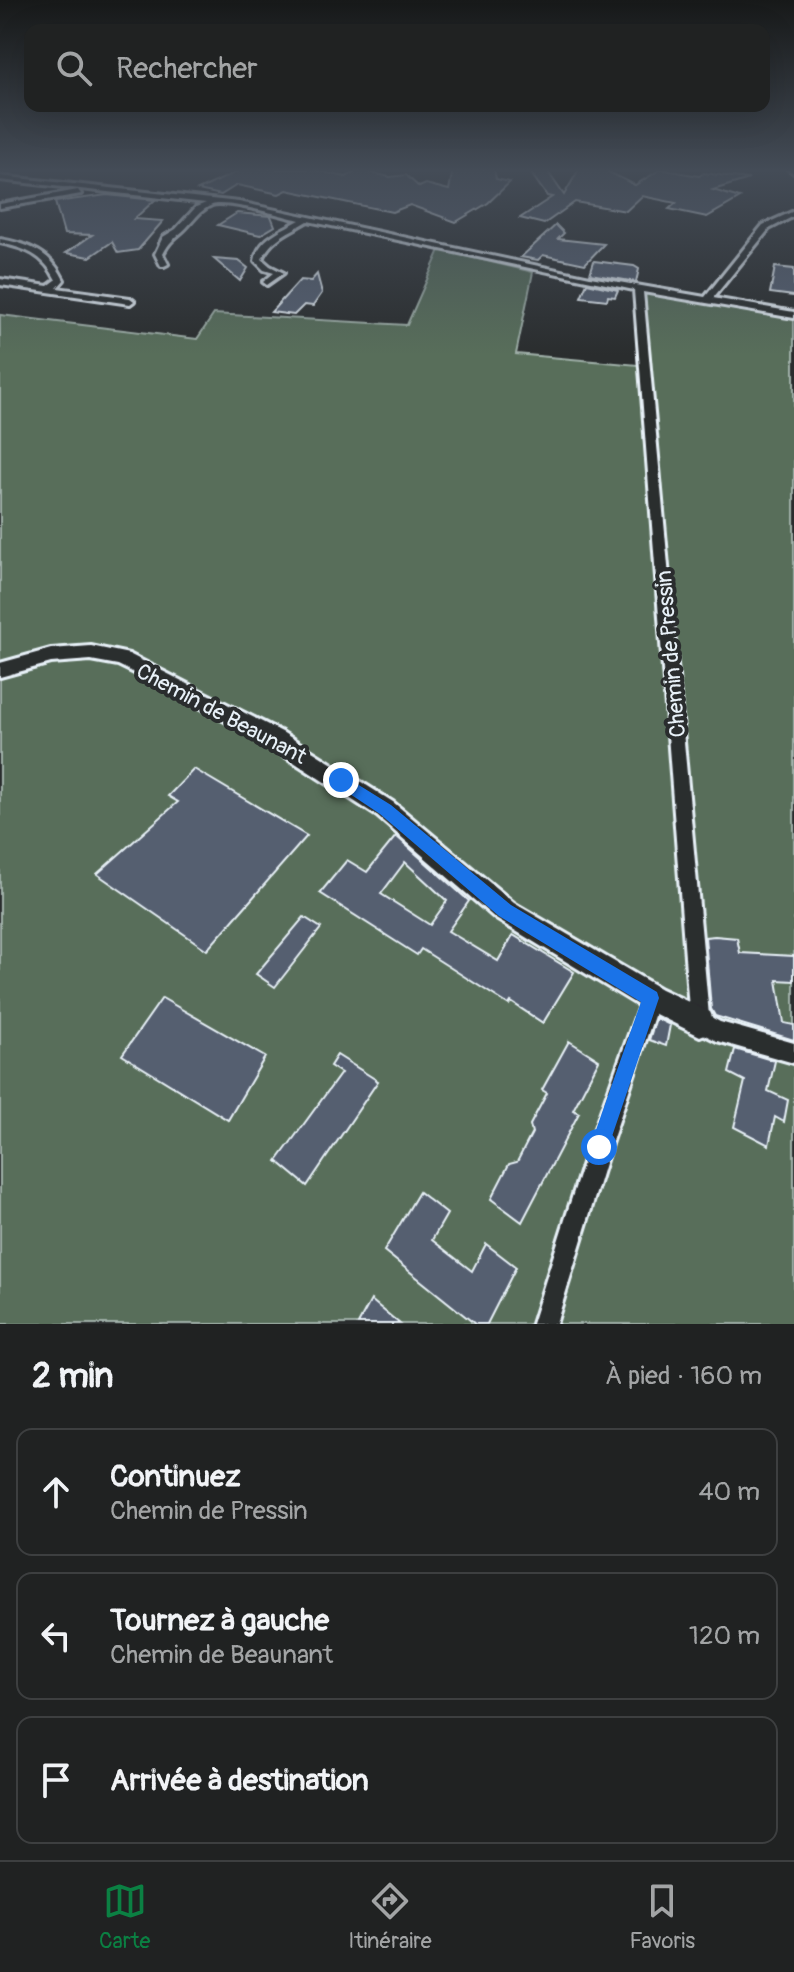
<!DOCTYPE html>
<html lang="fr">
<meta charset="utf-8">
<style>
body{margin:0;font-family:Pangolin,sans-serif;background:#2d2f2f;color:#f1f3f6}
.stop{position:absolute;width:24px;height:24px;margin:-18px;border:6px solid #1a73e8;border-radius:50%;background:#fff}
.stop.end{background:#1a73e8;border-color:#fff;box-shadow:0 2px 8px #0008}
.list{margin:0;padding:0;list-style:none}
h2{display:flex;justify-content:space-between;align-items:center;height:104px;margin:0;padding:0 32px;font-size:34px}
h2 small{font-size:26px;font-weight:400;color:#a2a4a5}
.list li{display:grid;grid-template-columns:52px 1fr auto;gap:24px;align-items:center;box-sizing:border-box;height:128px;margin:0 16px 16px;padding:0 16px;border:2px solid #3d3f40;border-radius:16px}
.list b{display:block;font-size:30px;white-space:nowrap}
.list p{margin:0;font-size:26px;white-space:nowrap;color:#a2a4a5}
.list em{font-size:26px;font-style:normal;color:#a2a4a5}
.icon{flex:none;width:44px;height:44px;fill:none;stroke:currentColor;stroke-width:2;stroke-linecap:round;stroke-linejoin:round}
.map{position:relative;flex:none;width:794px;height:1324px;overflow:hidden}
.search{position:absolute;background:#202222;box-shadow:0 8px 32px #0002;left:24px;right:24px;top:24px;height:88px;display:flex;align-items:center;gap:20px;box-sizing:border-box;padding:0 28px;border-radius:16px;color:#a2a4a5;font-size:30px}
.sheet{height:536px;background:#202222}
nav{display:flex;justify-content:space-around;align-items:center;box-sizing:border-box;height:112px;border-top:2px solid #3d3f40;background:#202222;font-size:22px;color:#a2a4a5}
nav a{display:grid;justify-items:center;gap:4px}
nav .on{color:#0b8043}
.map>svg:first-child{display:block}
.green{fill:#586e5a;stroke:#a0b0a9;stroke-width:2}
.building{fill:#555e6f;stroke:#e8f1f8;stroke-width:2;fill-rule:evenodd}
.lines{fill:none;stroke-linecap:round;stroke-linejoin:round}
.street-casing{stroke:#e8f1f8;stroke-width:6}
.secondary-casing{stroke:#e8f1f8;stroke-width:6}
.street{fill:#2a2d2e;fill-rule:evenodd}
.secondary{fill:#2a2d2e;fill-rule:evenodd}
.route{fill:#1a73e8}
.labels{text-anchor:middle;stroke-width:8;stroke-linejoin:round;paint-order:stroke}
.street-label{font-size:22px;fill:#e8f1f8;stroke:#2a2d2e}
</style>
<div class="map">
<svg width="794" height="1324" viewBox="0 0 794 1324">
<rect width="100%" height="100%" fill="#2a2d2e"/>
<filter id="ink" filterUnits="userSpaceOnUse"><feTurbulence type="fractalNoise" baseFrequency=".0125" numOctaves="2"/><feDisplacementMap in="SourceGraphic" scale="16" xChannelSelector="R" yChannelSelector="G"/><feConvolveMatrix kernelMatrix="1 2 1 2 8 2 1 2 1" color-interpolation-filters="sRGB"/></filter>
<g filter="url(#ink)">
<polygon class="green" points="440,250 533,272 516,354 649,366 644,290 794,317 794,1324 0,1324 0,315 197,339 214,314 407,325"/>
<g class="building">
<polygon points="243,169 310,169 346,177 359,170 390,177 406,175 419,187 426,184 449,190 453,169 494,169 496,179 510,182 488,203 456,222 410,205 392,212 287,190 279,194 237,185 221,195 198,190"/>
<polygon points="528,169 546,169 564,195 579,169 603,169 635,185 661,169 699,176 704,173 749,179 713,190 740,198 707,217 669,209 676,203 642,196 626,211 575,202 544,224 520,218 552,197 547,196"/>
<polygon points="107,195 155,200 134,219 163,221 138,250 118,253 112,242 90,257 66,253 92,235 64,234 55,202"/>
<polygon points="237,213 271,216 275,226 260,235 218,225"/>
<polygon points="556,225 564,233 558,239 604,244 585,264 543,255 538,260 521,257"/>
<polygon points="214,259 239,261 248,268 240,281"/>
<polygon points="594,261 634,266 639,269 636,282 590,274"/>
<polygon points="775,267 794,269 794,296 770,293"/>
<polygon points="317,274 322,293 313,306 304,305 294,315 271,312 300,280 311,281"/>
<polygon points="587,283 618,290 615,297 608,296 607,300 581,297"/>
<polygon points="194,769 307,836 207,950 97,874 178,802 168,796"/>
<path d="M 396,836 L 469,901 L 448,931 L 498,961 L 513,935 L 574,972 L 543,1023 L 511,1002 L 509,1005 L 421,949 L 417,955 L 320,893 L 347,860 L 367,872 ZM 405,862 L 447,901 L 430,925 L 381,894 Z"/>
<polygon points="304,917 321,928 275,987 256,974"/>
<polygon points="715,936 737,938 740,953 794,956 794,981 777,980 784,1023 794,1025 794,1040 715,1016 711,1009 705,937"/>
<polygon points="162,998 265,1057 228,1120 122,1055"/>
<polygon points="656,1018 670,1025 666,1046 649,1040"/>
<polygon points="569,1041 599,1060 573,1110 579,1113 522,1222 491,1199 509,1164 517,1162 532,1133 530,1125 547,1093 542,1090"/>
<polygon points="735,1049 775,1061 768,1091 788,1100 784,1122 775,1117 769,1145 734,1127 745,1081 729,1073"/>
<polygon points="337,1055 378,1081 307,1186 277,1161 341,1073 330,1066"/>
<polygon points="419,1192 447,1214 432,1240 472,1271 486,1244 516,1267 487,1324 475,1324 384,1251"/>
<polygon points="371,1300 400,1324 358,1324"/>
</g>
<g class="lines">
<defs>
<g id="street">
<polygon points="788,169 794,169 794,173"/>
<path d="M 0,176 L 239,202 L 590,277 L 705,297 L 763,225 L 794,211 L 794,216 L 769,229 L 713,298 L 794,312 L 794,318 L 643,292 L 709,1016 L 720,1022 L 794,1043 L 794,1063 L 717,1041 L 693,1029 L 690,1022 L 634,290 L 308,221 C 290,232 271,238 262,259 L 270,266 L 284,273 L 267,285 L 263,282 L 274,273 L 264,270 L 255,261 C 258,238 282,230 300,220 C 282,216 227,200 212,205 C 199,210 193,222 183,231 C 174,239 169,242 163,254 L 168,264 L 164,266 L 161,266 L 155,254 L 163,237 L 176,229 L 196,207 L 206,203 L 0,180 Z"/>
<polygon points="78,190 81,194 0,208 0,204"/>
<path d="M 0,239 C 29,244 51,252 64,280 L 57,288 L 130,298 L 134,301 L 130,304 L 0,285 L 0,279 L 48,286 L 56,280 C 44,255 25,248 0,243 Z"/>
<polygon points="651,989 658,991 660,998 610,1147 556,1324 532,1324 588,1147 642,998 644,991"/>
</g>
<polygon id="secondary" points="91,646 129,654 282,732 393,802 514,903 661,989 710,1012 714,1022 710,1032 700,1036 641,1007 496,919 377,816 266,744 165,688 118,665 91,660 51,663 0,677 0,663 51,649"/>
</defs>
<use href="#street" class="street-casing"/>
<use href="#secondary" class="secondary-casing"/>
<use href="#street" class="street"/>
<use href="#secondary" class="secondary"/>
</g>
</g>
<linearGradient id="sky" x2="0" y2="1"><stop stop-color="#171919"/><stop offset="0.48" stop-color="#444c57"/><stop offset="1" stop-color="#444c57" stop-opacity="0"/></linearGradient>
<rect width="794" height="355" fill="url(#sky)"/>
<polygon class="route" points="341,774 391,805 511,905 657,992 659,998 606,1154 599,1157 592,1154 590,1147 641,1002 499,916 380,814 335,784 335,776"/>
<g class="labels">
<g class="street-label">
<text transform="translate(670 654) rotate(-95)" y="8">Chemin de Pressin</text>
<text transform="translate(222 713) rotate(28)" y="8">Chemin de Beaunant</text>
</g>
</g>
</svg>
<div class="stop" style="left:599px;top:1147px"></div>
<div class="stop end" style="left:341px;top:780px"></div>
<div class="search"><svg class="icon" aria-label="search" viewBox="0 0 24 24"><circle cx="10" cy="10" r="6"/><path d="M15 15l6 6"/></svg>Rechercher</div>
</div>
<section class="sheet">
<h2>2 min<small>À pied · 160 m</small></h2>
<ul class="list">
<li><svg class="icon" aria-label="ahead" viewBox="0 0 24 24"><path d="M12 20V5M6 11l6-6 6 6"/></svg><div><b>Continuez</b><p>Chemin de Pressin</p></div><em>40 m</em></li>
<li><svg class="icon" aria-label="left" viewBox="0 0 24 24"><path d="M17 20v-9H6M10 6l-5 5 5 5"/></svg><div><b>Tournez à gauche</b><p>Chemin de Beaunant</p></div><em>120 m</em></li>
<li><svg class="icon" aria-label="arrive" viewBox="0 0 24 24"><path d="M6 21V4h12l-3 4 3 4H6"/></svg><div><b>Arrivée à destination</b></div></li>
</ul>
</section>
<nav>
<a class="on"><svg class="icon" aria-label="map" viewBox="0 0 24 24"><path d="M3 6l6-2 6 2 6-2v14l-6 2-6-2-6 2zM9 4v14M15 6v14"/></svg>Carte</a>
<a><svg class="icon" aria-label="directions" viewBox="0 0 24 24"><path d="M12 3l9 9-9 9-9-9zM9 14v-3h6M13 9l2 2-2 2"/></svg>Itinéraire</a>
<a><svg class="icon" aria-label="saved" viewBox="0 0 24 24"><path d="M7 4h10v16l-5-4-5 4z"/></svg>Favoris</a>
</nav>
